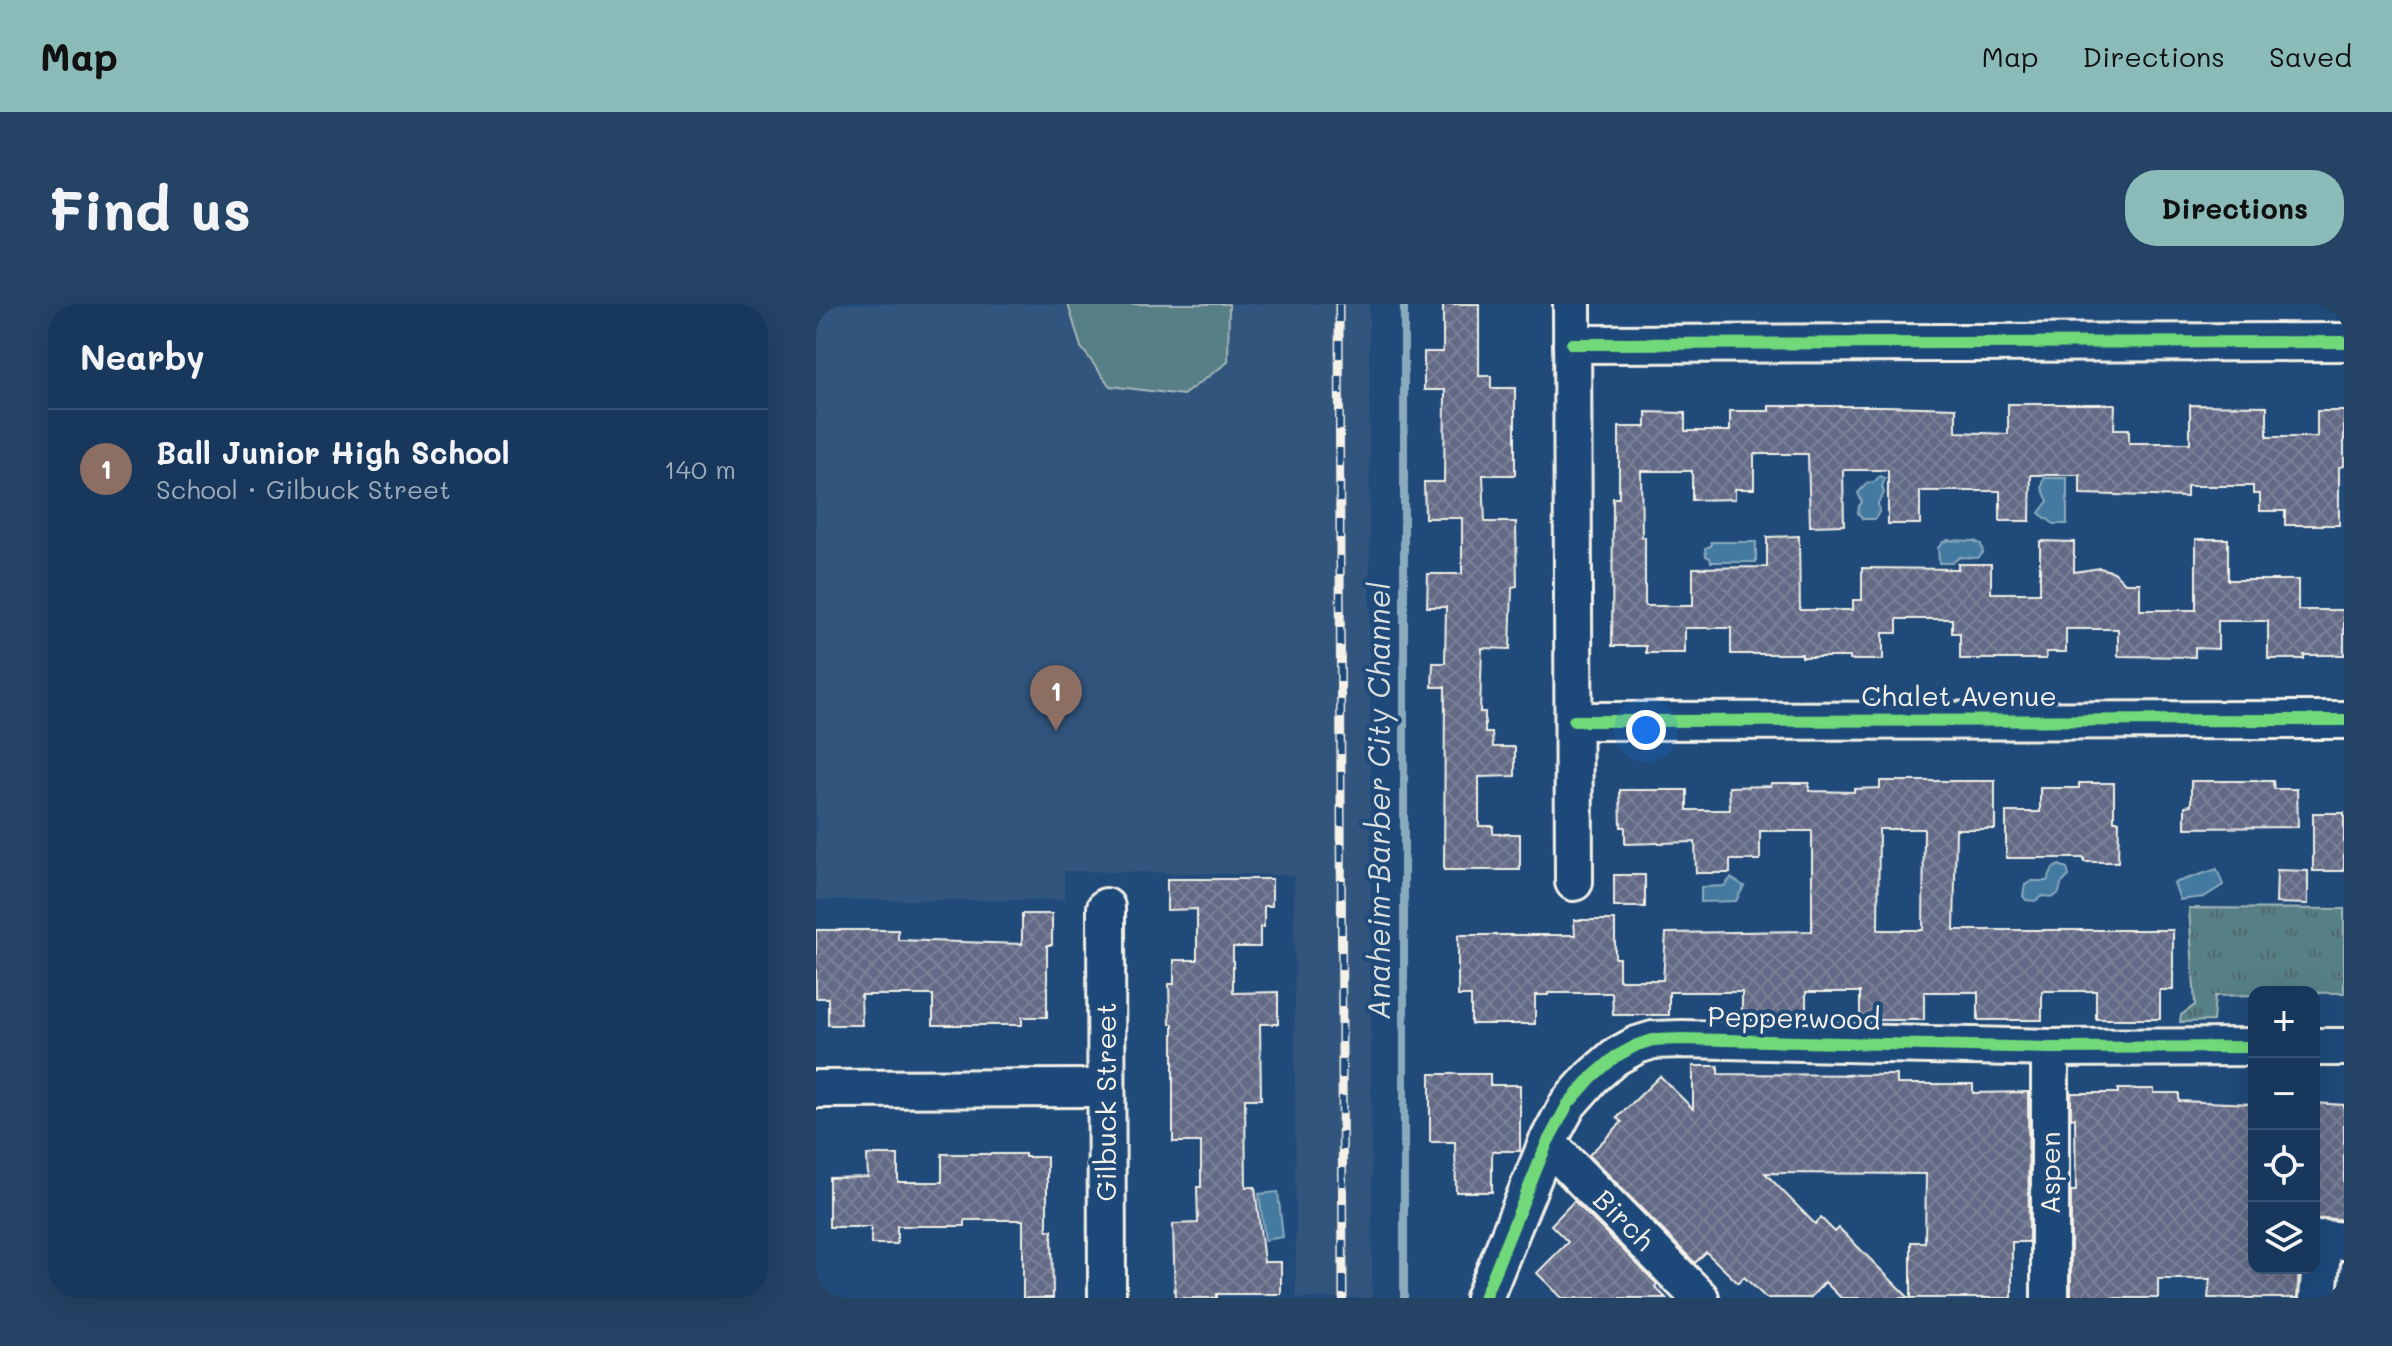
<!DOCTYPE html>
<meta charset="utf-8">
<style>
body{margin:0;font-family:Mali,sans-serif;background:#244365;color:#f1f3f6}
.controls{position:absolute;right:24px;bottom:24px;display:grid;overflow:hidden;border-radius:16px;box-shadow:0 8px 32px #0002}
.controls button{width:72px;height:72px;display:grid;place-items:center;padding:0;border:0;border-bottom:2px solid #365272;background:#17385c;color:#f1f3f6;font:40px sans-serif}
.you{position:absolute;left:830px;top:426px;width:28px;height:28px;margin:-20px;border:6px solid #fff;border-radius:50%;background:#1a73e8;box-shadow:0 0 0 12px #1a73e833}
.badge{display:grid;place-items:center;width:52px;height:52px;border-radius:50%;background:#8bbbb9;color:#fff;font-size:26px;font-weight:700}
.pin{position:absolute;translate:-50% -66px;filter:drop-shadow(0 2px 4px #0008)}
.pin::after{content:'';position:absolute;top:42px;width:28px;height:24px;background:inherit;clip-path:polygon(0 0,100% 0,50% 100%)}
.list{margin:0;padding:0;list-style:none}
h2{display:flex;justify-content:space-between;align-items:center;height:104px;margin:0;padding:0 32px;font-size:34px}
h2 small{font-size:26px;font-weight:400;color:#9eacbb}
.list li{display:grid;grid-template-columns:52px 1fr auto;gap:24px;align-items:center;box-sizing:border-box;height:120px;padding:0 32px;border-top:2px solid #365272}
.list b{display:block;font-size:30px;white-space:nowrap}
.list p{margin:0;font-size:26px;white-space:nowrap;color:#9eacbb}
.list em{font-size:26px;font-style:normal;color:#9eacbb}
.icon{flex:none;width:44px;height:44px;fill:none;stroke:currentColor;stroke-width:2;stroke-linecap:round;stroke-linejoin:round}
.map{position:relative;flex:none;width:1528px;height:994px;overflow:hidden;border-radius:32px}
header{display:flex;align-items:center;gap:48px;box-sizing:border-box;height:112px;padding:0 40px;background:#8bbbb9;color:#111}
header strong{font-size:38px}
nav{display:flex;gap:44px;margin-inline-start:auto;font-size:28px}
.intro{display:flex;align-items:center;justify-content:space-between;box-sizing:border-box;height:192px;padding:0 48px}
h1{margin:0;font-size:56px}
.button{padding:20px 36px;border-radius:32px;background:#8bbbb9;color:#111;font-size:28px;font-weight:700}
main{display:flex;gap:48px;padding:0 48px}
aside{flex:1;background:#17385c;border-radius:32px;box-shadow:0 8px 32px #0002}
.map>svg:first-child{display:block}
.built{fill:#33547e}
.grass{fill:url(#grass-tufts);stroke:#a6b8b7;stroke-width:2}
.park{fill:#577f86;stroke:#a6b8b7;stroke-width:2}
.water{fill:#447aa0;stroke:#8aaabd;stroke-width:2}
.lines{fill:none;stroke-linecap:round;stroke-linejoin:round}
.stream{stroke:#8aaabd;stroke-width:8}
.building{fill:url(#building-cross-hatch);stroke:#f4f1e8;stroke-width:2;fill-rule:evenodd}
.minor-casing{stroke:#f4f1e8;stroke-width:42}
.minor{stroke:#1f4a7a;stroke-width:36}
.rail-casing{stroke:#f4f1e8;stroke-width:9}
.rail{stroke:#1f4a7a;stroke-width:6;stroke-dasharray:18;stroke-linecap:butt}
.cycleway-casing{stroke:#1f4a7a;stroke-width:17}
.cycleway{stroke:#71d979;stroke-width:12}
.labels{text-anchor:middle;stroke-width:8;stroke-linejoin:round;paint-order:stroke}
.street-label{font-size:28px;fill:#f4f1e8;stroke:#1f4a7a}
.water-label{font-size:30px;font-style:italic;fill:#dadfdd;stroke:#1f4a7a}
</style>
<header>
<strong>Map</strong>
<nav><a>Map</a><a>Directions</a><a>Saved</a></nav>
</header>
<div class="intro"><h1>Find us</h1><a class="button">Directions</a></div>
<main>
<aside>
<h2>Nearby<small></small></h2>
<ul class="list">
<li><span class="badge" style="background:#8d6e63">1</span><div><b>Ball Junior High School</b><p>School · Gilbuck Street</p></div><em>140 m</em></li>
</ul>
</aside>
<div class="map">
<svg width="1528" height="994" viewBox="0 0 1528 994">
<defs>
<pattern id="grass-tufts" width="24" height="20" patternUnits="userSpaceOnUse" patternTransform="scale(2)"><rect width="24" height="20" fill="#577f86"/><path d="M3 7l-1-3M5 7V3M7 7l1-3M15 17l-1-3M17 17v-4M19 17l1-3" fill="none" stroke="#516669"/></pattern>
<pattern id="building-cross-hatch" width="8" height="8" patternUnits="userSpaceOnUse" patternTransform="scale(2)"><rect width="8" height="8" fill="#636b86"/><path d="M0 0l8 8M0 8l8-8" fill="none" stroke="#7a8197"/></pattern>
</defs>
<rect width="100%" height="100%" fill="#1f4a7a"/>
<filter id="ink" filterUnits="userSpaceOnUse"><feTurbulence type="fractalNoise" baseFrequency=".0125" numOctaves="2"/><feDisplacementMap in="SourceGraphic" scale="16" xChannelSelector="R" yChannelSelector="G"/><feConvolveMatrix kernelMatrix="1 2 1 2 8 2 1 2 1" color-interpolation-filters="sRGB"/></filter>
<g filter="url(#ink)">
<polygon class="built" points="0,0 553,0 556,994 480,994 478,571 248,567 248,596 0,596"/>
<polygon class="grass" points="1373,604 1528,605 1528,689 1438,688 1438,691 1399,692 1397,717 1364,718 1365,711 1379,701"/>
<polygon class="park" points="252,0 413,0 412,58 367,91 294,82 265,43"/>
<g class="water">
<polygon points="1064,172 1069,175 1066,182 1068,189 1062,199 1063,208 1059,215 1047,215 1042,209 1043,202 1046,198 1042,189 1051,179 1058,178"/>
<polygon points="1228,174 1251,174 1251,220 1238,220 1223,209 1232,197 1226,184"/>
<polygon points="1132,236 1158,237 1165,240 1167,249 1162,254 1144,253 1136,259 1123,259 1122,244 1127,238"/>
<polygon points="895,238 940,238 940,258 895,258 894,254 890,252 889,244 895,242"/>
<polygon points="1243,561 1251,564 1253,572 1245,580 1243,589 1237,593 1226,592 1219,597 1210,596 1207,592 1209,581 1216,577 1231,577 1237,564"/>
<polygon points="1401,565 1407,581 1388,593 1364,596 1358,579"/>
<polygon points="915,574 928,582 920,597 885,598 885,583 908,582"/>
<polygon points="462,888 467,933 449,936 443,890"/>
</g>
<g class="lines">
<polyline class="stream" points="588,0 588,994"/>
</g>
<g class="building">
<polygon points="627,0 663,0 663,72 675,72 675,84 699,84 699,171 667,171 669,218 700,218 701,282 696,283 694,345 666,344 664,408 669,408 669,429 676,429 677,443 699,443 699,472 663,473 663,522 677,522 677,530 704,530 704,566 628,566 629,383 616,383 617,359 629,359 630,303 611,303 612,270 646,270 646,214 609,214 608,178 628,178 629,86 608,86 608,48 627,48"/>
<polygon points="1192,100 1299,100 1298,125 1313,125 1313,139 1374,139 1374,101 1451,102 1451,133 1501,133 1501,107 1528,107 1528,162 1523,163 1523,221 1469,221 1469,207 1444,207 1444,190 1437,190 1437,182 1371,182 1371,193 1264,190 1264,171 1215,171 1214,217 1184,217 1184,187 1104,187 1104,220 1072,220 1072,166 1027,166 1028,221 994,222 992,150 938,150 938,185 919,185 919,195 876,196 876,167 825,167 826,233 829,233 829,302 877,302 877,264 951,263 951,233 983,232 984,306 1037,306 1037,296 1046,296 1046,264 1142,265 1142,260 1175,260 1175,289 1224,289 1224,237 1258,238 1258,268 1284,264 1298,268 1309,279 1324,279 1324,306 1380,306 1380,235 1412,235 1412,276 1482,276 1482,306 1528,306 1528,351 1488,351 1488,355 1452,355 1452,317 1402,317 1402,345 1379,344 1379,353 1302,352 1302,325 1250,325 1250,348 1230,348 1230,355 1144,355 1144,329 1136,329 1136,315 1081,315 1081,329 1067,329 1067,356 1034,356 1034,353 986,353 986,350 915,350 915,324 869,324 869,349 830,349 830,342 796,342 797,194 803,194 803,123 830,123 830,108 869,109 869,127 914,127 914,107 953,107 953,102 1069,102 1140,104 1140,128 1192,130"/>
<path d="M 1064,477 L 1179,477 L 1179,525 L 1140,525 L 1138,626 L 1357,626 L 1357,686 L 1344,686 L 1344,715 L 1280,715 L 1280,687 L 1226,687 L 1226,716 L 1162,716 L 1162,688 L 1108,688 L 1108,716 L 1044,716 L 1044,688 L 990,688 L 990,716 L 926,715 L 926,688 L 853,688 L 853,711 L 797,711 L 796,689 L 732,689 L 732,691 L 719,691 L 719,720 L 655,720 L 655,692 L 642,692 L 642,631 L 759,631 L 758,616 L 799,616 L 799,654 L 803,654 L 803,676 L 847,676 L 850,629 L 996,627 L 996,527 L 944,527 L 944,556 L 914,556 L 914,569 L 880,569 L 879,538 L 809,540 L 809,523 L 805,523 L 804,486 L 871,486 L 871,506 L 914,506 L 913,483 L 955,482 L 955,479 L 993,479 L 993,487 L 1038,488 L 1038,485 L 1064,484 ZM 1063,525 L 1108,525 L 1107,626 L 1062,626 Z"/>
<polygon points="1375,477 1457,477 1458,485 1481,485 1482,523 1369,524 1369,502 1375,501"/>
<polygon points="1263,479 1298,479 1298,517 1303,517 1302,558 1268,558 1268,554 1190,554 1190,508 1224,508 1224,484 1263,484"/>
<rect x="1497" y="509" width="31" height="58"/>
<polygon points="1461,566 1492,567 1492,600 1460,599"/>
<rect x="798" y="571" width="31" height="32"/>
<polygon points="351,575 456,575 456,602 448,602 448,623 444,623 444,643 417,643 417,689 462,688 462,720 444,720 445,795 429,795 430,883 439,883 448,958 465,958 465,990 401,990 401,994 359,994 357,920 382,919 381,883 385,883 385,838 357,838 357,720 354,720 353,680 358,680 358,656 381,656 381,605 351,606"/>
<polygon points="206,610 236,610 236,641 231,641 231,713 206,713 206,721 117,721 117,691 45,691 46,721 12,721 12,694 0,694 0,626 82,626 82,636 206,640"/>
<polygon points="877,762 902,762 902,770 1081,771 1081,780 1157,780 1157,789 1212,788 1213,938 1196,938 1196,994 1095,994 1095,938 1109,938 1110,870 949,869 999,920 1005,914 1019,928 1023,924 1093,994 1025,994 1009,978 994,994 950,994 928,973 922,979 890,948 879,959 773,851 806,818 801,814 844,772 877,805"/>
<polygon points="614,770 674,770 674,781 704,781 704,847 676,847 676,888 640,888 639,838 614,838"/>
<polygon points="1302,785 1338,785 1338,789 1363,789 1363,797 1438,800 1438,964 1483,964 1481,994 1392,994 1394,975 1342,975 1342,994 1255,994 1255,887 1260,887 1259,814 1255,814 1255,789 1302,789"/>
<polygon points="1498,799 1528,801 1528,916 1509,914 1498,916"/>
<polygon points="126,850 209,850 209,853 231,853 231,926 236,926 237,994 207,994 207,916 149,916 149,922 81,922 81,940 55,940 55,923 13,923 13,874 52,873 51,851 82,851 82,878 126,878"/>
<polygon points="758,897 841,980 839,983 850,994 746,994 721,969 752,938 735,921"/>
</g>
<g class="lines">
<defs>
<g id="minor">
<polyline points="756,0 758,578"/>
<polyline points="756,40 1528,38"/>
<polyline points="758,417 1528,416"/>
<polyline points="290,603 291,994"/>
<polyline points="1498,743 1528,743"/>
<polyline points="1234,744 1234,994"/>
<polyline points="0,785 290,784"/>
<polyline points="731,839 884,994"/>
<polyline points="668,994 731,839 752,800 776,773 799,753 821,741 837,736 866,735 1234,744 1438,743"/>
<polyline points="1502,994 1507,935 1528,937"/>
</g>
</defs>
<use href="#minor" class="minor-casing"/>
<use href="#minor" class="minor"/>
<defs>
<polyline id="rail" points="523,0 527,994"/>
</defs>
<use href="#rail" class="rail-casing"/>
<use href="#rail" class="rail"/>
<defs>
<g id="cycleway">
<polyline points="756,40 1528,38"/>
<polyline points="758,417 1528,416"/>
<polyline points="668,994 731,839 752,800 776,773 799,753 821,741 837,736 866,735 1234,744 1438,743"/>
</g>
</defs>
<use href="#cycleway" class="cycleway-casing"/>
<use href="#cycleway" class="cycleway"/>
</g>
</g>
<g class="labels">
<g class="street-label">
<text x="1143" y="402">Chalet Avenue</text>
<text transform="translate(978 714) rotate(1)" y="10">Pepperwood</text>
<text transform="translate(290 798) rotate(-90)" y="10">Gilbuck Street</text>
<text transform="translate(1234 869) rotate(-90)" y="10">Aspen</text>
<text transform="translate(808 916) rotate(45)" y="10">Birch</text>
</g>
<g class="water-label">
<text transform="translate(564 497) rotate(-90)" y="10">Anaheim-Barber City Channel</text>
</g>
</g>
</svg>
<div class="controls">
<button>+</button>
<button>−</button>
<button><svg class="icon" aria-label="locate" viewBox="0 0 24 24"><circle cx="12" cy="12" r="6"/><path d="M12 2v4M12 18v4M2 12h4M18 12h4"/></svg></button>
<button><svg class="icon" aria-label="layers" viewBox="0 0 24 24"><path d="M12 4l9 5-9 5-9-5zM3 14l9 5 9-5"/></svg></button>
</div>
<div class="you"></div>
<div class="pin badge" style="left:240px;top:427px;background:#8d6e63">1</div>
</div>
</main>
